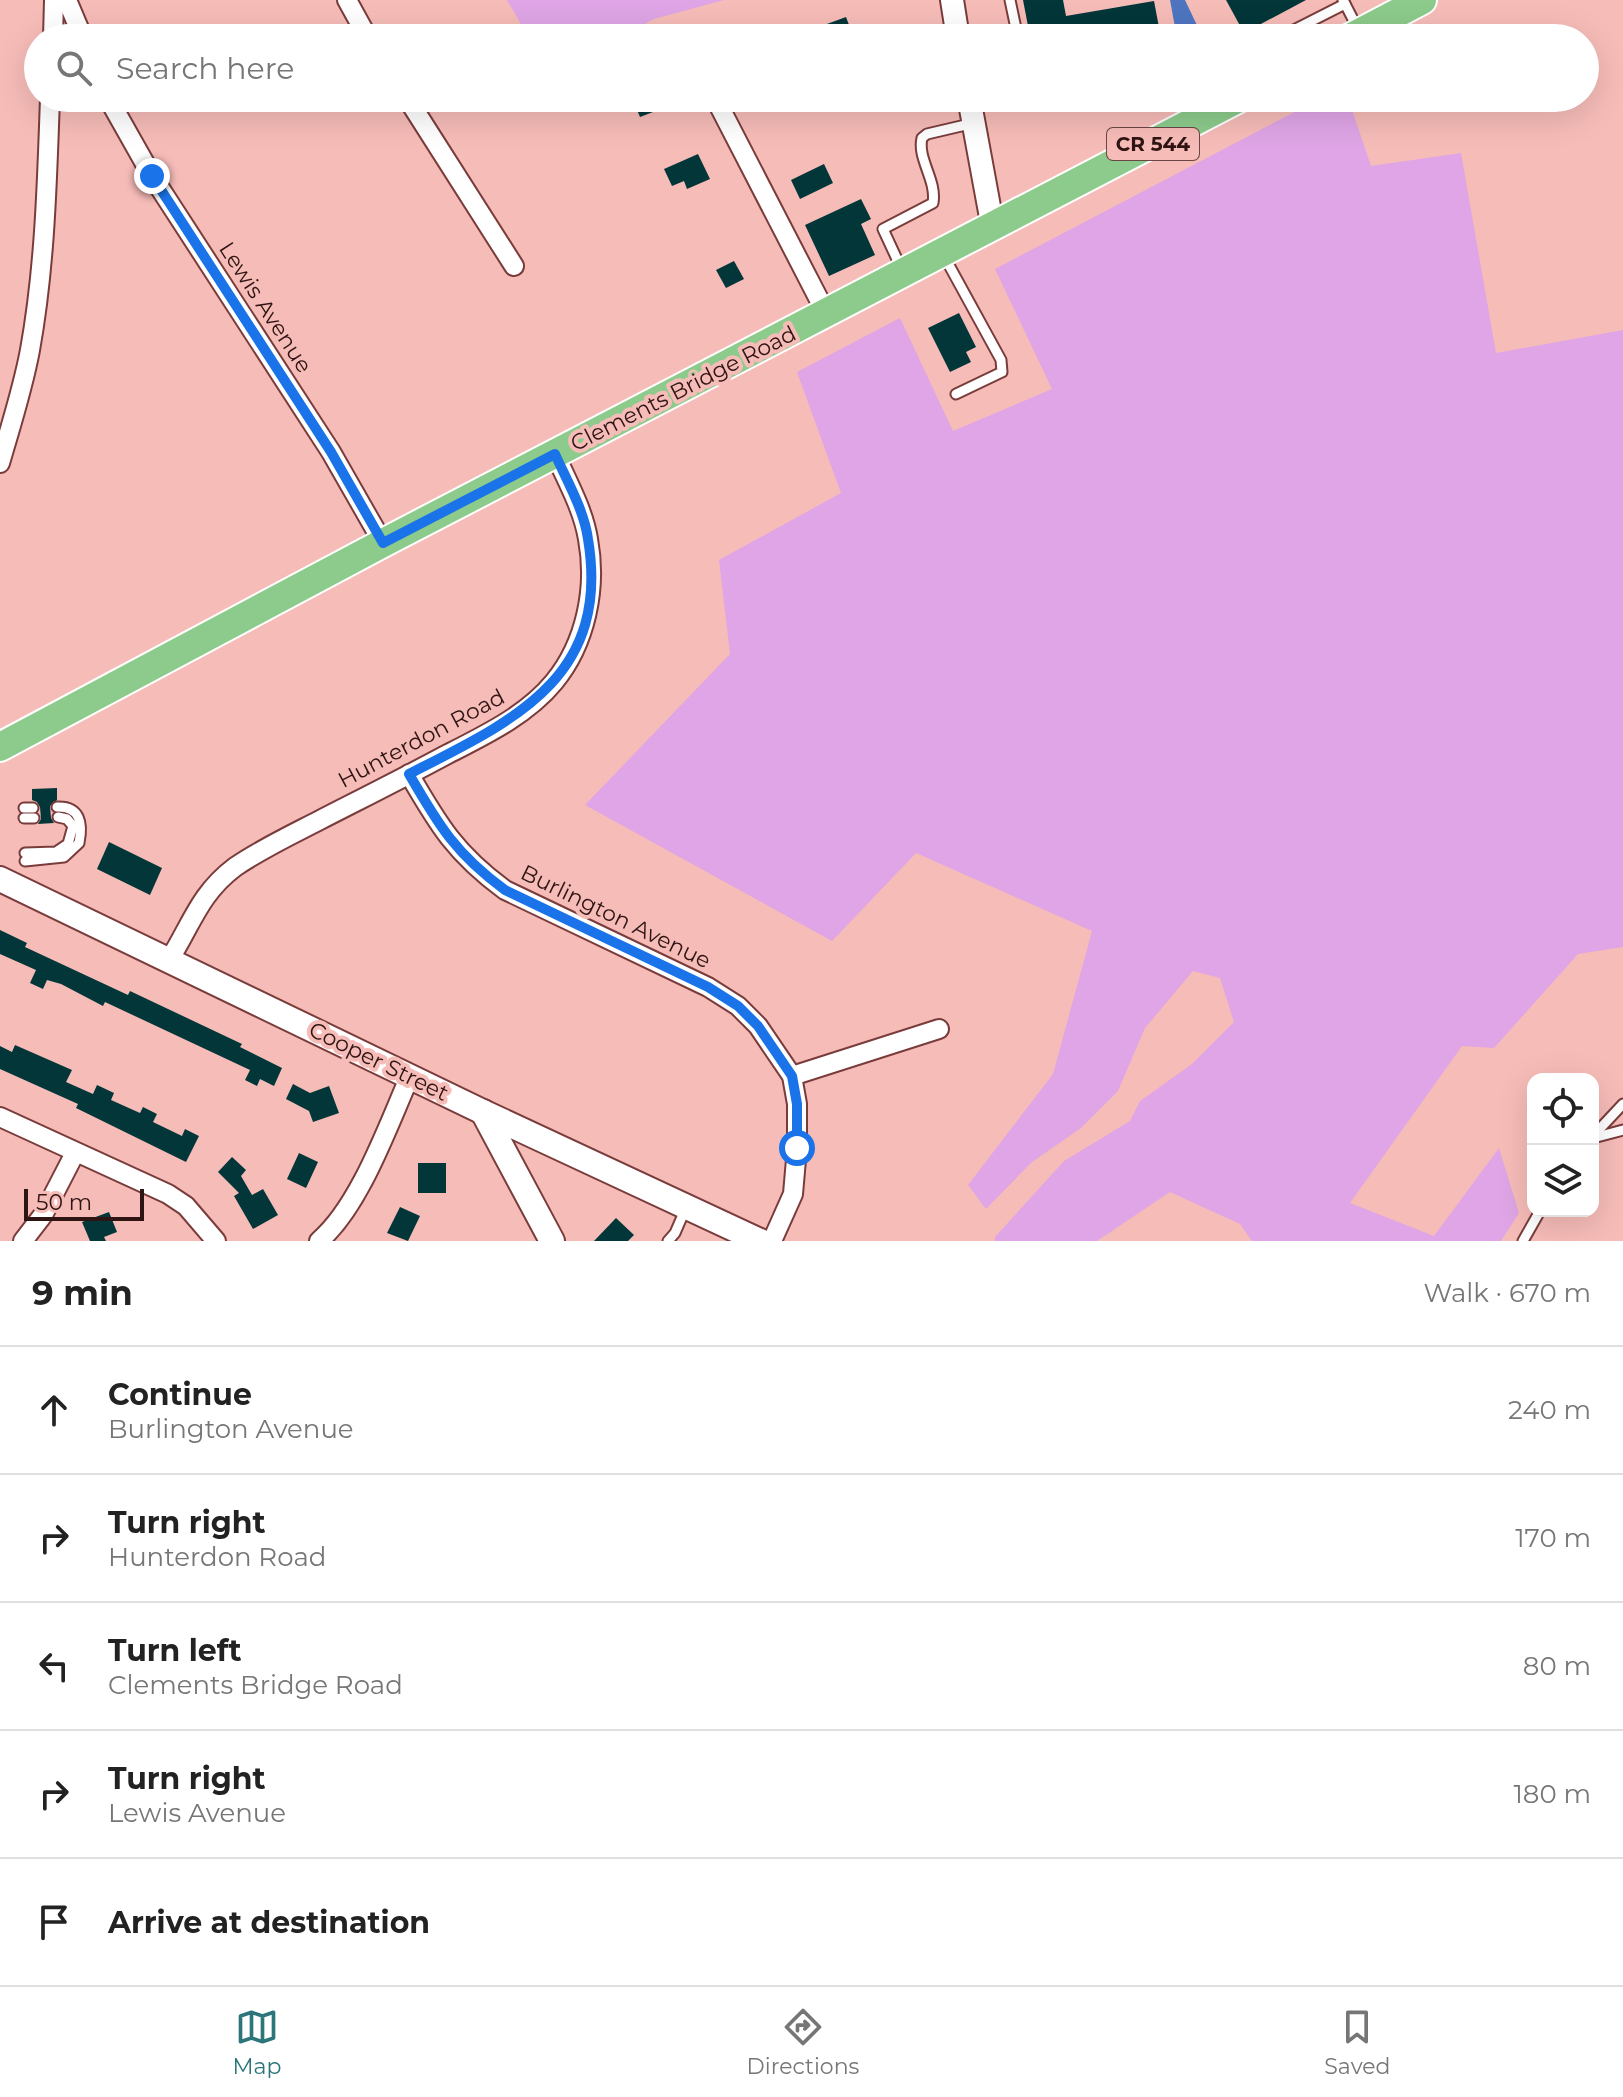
<!DOCTYPE html>
<meta charset="utf-8">
<style>
body{margin:0;font-family:Montserrat,sans-serif;background:#f2f2f2;color:#222}
.controls{position:absolute;right:24px;bottom:24px;display:grid;overflow:hidden;border-radius:16px;box-shadow:0 8px 32px #0002}
.controls button{width:72px;height:72px;display:grid;place-items:center;padding:0;border:0;border-bottom:2px solid #e0e0e0;background:#fff;color:#222;font:40px sans-serif}
.scale{position:absolute;left:24px;bottom:20px;width:120px;box-sizing:border-box;padding-left:8px;border:4px solid #2e1413;border-top:0;font-size:22px;line-height:28px;white-space:nowrap;color:#2e1413;-webkit-text-stroke:6px #f6bcb8;paint-order:stroke}
.stop{position:absolute;width:24px;height:24px;margin:-18px;border:6px solid #1a73e8;border-radius:50%;background:#fff}
.stop.end{background:#1a73e8;border-color:#fff;box-shadow:0 2px 8px #0008}
.list{margin:0;padding:0;list-style:none}
h2{display:flex;justify-content:space-between;align-items:center;height:104px;margin:0;padding:0 32px;font-size:34px}
h2 small{font-size:26px;font-weight:400;color:#767676}
.list li{display:grid;grid-template-columns:52px 1fr auto;gap:24px;align-items:center;box-sizing:border-box;height:128px;padding:0 32px;border-top:2px solid #e0e0e0}
.list b{display:block;font-size:30px;white-space:nowrap}
.list p{margin:0;font-size:26px;white-space:nowrap;color:#767676}
.list em{font-size:26px;font-style:normal;color:#767676}
.icon{flex:none;width:44px;height:44px;fill:none;stroke:currentColor;stroke-width:2;stroke-linecap:round;stroke-linejoin:round}
.map{position:relative;flex:none;width:1623px;height:1241px;overflow:hidden}
.search{position:absolute;background:#fff;box-shadow:0 8px 32px #0002;left:24px;right:24px;top:24px;height:88px;display:flex;align-items:center;gap:20px;box-sizing:border-box;padding:0 28px;border-radius:44px;color:#767676;font-size:30px}
.sheet{height:744px;background:#fff}
nav{display:flex;justify-content:space-around;align-items:center;box-sizing:border-box;height:112px;border-top:2px solid #e0e0e0;background:#fff;font-size:22px;color:#767676}
nav a{display:grid;justify-items:center;gap:4px}
nav .on{color:#2b757b}
.map>svg:first-child{display:block}
.green{fill:#dfa5e6}
.water{fill:#4f75c1}
.building{fill:#023639}
.lines{fill:none;stroke-linecap:round;stroke-linejoin:round}
.service-casing{stroke:#7a3c3b;stroke-width:13}
.minor-casing{stroke:#7a3c3b;stroke-width:22}
.tertiary-casing{stroke:#7a3c3b;stroke-width:26}
.secondary-casing{stroke:#7a3c3b;stroke-width:28}
.primary-casing{stroke:#fff;stroke-width:32}
.service{stroke:#fff;stroke-width:9}
.minor{stroke:#fff;stroke-width:18}
.tertiary{stroke:#fff;stroke-width:22}
.secondary{stroke:#fff;stroke-width:24}
.primary{stroke:#8ccb8b;stroke-width:28}
.route{stroke:#1a73e8;stroke-width:10}
.labels{text-anchor:middle;stroke-width:8;stroke-linejoin:round;paint-order:stroke}
.shield{fill:#f6bcb8;stroke:#6a4644;stroke-width:2}
.shield-label{font-size:20px;font-weight:bold;fill:#2e1413}
.street-label{font-size:22px;fill:#2e1413;stroke:#f6bcb8}
</style>
<div class="map">
<svg width="1623" height="1241" viewBox="0 0 1623 1241">
<rect width="100%" height="100%" fill="#f6bcb8"/>
<g class="green">
<polygon points="507,0 724,0 654,19 619,38 529,38"/>
<polygon points="1321,98 1348,98 1371,166 1461,153 1496,353 1623,330 1623,947 1578,954 1494,1048 1462,1046 1350,1203 1434,1236 1499,1148 1519,1213 1501,1241 1252,1241 1240,1224 1170,1192 1097,1241 995,1241 995,1237 1064,1161 1130,1121 1140,1101 1192,1064 1234,1022 1220,978 1193,971 1145,1028 1118,1091 1081,1128 1032,1162 986,1209 968,1185 1053,1074 1092,931 916,853 832,941 585,805 730,654 719,560 841,493 797,372 900,318 953,431 1052,389 995,269"/>
</g>
<polygon class="water" points="1170,0 1185,0 1203,38 1177,38"/>
<g class="building">
<polygon points="1023,0 1063,0 1066,16 1154,1 1161,38 1047,38 1028,26"/>
<polygon points="1226,0 1306,0 1244,33"/>
<polygon points="846,17 854,38 820,38 816,28"/>
<polygon points="632,98 687,98 687,99 640,117"/>
<polygon points="698,154 710,179 687,189 684,181 672,186 664,169"/>
<polygon points="824,164 833,183 800,199 791,180"/>
<polygon points="861,199 871,219 861,224 875,255 829,276 805,225"/>
<polygon points="734,261 744,279 726,288 716,270"/>
<polygon points="959,313 976,347 966,352 971,362 950,372 928,328"/>
<polygon points="57,788 57,800 50,806 51,818 54,823 38,824 41,819 40,807 37,802 32,800 32,789"/>
<polygon points="109,842 162,868 150,895 97,869"/>
<polygon points="0,930 27,943 25,947 128,995 130,991 242,1044 240,1047 282,1068 274,1086 260,1079 257,1086 245,1080 250,1070 105,1002 103,1006 61,984 47,980 43,989 30,983 36,970 0,954"/>
<polygon points="15,1045 72,1070 66,1082 93,1094 97,1085 114,1093 111,1100 140,1113 143,1107 157,1114 153,1122 182,1136 185,1129 199,1136 186,1162 76,1108 78,1104 0,1069 0,1046 12,1052"/>
<polygon points="293,1084 310,1093 329,1086 339,1113 313,1122 309,1111 286,1099"/>
<polygon points="299,1153 318,1162 306,1188 287,1179"/>
<polygon points="232,1157 246,1170 241,1176 252,1195 263,1189 278,1215 253,1229 234,1196 239,1193 218,1172"/>
<rect x="418" y="1163" width="28" height="30"/>
<polygon points="400,1207 420,1216 408,1241 387,1233"/>
<polygon points="109,1212 117,1232 104,1237 106,1241 90,1241 82,1222"/>
<polygon points="616,1218 634,1235 628,1241 594,1241"/>
</g>
<g class="lines">
<defs>
<g id="service">
<polyline points="1010,0 1018,38"/>
<polyline points="1343,0 1358,29"/>
<polyline points="1278,38 1345,4"/>
<polyline points="1034,98 1046,104 1086,98"/>
<polyline points="944,256 1001,360 1002,372 956,394"/>
<path d="M 902,270 L 883,229 L 933,203 C 937,180 917,159 922,138 L 927,134 L 974,123"/>
<polyline points="24,808 33,808"/>
<polyline points="24,818 34,818"/>
<polyline points="25,853 56,852 68,844 73,826 67,819 58,817"/>
<path d="M 25,861 L 64,857 L 79,843 C 83,823 80,806 57,807"/>
<polyline points="1593,1136 1623,1104"/>
<polyline points="1593,1138 1623,1130"/>
<polyline points="668,1241 675,1233 685,1210"/>
<polyline points="1523,1241 1540,1211"/>
</g>
<g id="minor">
<polyline points="67,0 83,38"/>
<polyline points="347,0 368,38"/>
<polyline points="53,38 54,0"/>
<polyline points="108,98 152,176 331,452 383,543"/>
<polyline points="407,98 514,266"/>
<polyline points="715,98 826,313"/>
<path d="M 0,463 C 11,425 23,388 30,350 C 45,267 47,182 50,98"/>
<path d="M 409,774 C 439,826 456,854 505,890 L 708,987 L 738,1006 L 758,1026 L 792,1076 L 797,1104 L 797,1148 L 793,1194 L 772,1241"/>
<path d="M 169,960 C 191,926 199,894 235,867 C 261,849 291,835 320,820 C 361,799 403,778 444,756 C 483,736 526,716 554,682 C 586,643 597,588 588,539 C 583,509 567,481 555,454"/>
<polyline points="792,1076 939,1029"/>
<polyline points="0,1117 168,1194 186,1206 216,1241"/>
<polyline points="23,1241 43,1215 75,1153"/>
<path d="M 319,1241 C 360,1206 388,1125 410,1076"/>
</g>
<g id="tertiary">
<polyline points="952,0 958,38"/>
<polyline points="969,98 990,212 996,226"/>
</g>
<g id="secondary">
<polyline points="0,879 483,1112 760,1241"/>
<polyline points="483,1112 552,1241"/>
</g>
<g id="primary">
<polyline points="1350,38 1422,0"/>
<polyline points="0,747 383,543 1239,98"/>
</g>
</defs>
<use href="#service" class="service-casing"/>
<use href="#minor" class="minor-casing"/>
<use href="#tertiary" class="tertiary-casing"/>
<use href="#secondary" class="secondary-casing"/>
<use href="#primary" class="primary-casing"/>
<use href="#service" class="service"/>
<use href="#minor" class="minor"/>
<use href="#tertiary" class="tertiary"/>
<use href="#secondary" class="secondary"/>
<use href="#primary" class="primary"/>
</g>
<g class="lines">
<path class="route" d="M 152,176 L 331,452 L 383,543 L 555,454 C 567,481 584,510 588,539 C 611,678 513,721 409,774 C 439,826 456,854 505,890 L 708,987 L 738,1006 L 758,1026 L 792,1076 L 797,1104 L 797,1148"/>
</g>
<g class="labels">
<rect class="shield" x="1107" y="128" width="92" height="32" rx="6"/>
<g class="shield-label">
<text x="1153" y="151">CR 544</text>
</g>
<g class="street-label">
<text transform="translate(266 307) rotate(57)" y="8">Lewis Avenue</text>
<text transform="translate(683 388) rotate(-27)" y="8">Clements Bridge Road</text>
<text transform="translate(421 738) rotate(-28)" y="8">Hunterdon Road</text>
<text transform="translate(616 916) rotate(26)" y="8">Burlington Avenue</text>
<text transform="translate(379 1061) rotate(26)" y="8">Cooper Street</text>
</g>
</g>
</svg>
<div class="controls">
<button><svg class="icon" aria-label="locate" viewBox="0 0 24 24"><circle cx="12" cy="12" r="6"/><path d="M12 2v4M12 18v4M2 12h4M18 12h4"/></svg></button>
<button><svg class="icon" aria-label="layers" viewBox="0 0 24 24"><path d="M12 4l9 5-9 5-9-5zM3 14l9 5 9-5"/></svg></button>
</div>
<div class="scale">50 m</div>
<div class="stop" style="left:797px;top:1148px"></div>
<div class="stop end" style="left:152px;top:176px"></div>
<div class="search"><svg class="icon" aria-label="search" viewBox="0 0 24 24"><circle cx="10" cy="10" r="6"/><path d="M15 15l6 6"/></svg>Search here</div>
</div>
<section class="sheet">
<h2>9 min<small>Walk · 670 m</small></h2>
<ul class="list">
<li><svg class="icon" aria-label="ahead" viewBox="0 0 24 24"><path d="M12 20V5M6 11l6-6 6 6"/></svg><div><b>Continue</b><p>Burlington Avenue</p></div><em>240 m</em></li>
<li><svg class="icon" aria-label="right" viewBox="0 0 24 24"><path d="M7 20v-9h11M14 6l5 5-5 5"/></svg><div><b>Turn right</b><p>Hunterdon Road</p></div><em>170 m</em></li>
<li><svg class="icon" aria-label="left" viewBox="0 0 24 24"><path d="M17 20v-9H6M10 6l-5 5 5 5"/></svg><div><b>Turn left</b><p>Clements Bridge Road</p></div><em>80 m</em></li>
<li><svg class="icon" aria-label="right" viewBox="0 0 24 24"><path d="M7 20v-9h11M14 6l5 5-5 5"/></svg><div><b>Turn right</b><p>Lewis Avenue</p></div><em>180 m</em></li>
<li><svg class="icon" aria-label="arrive" viewBox="0 0 24 24"><path d="M6 21V4h12l-3 4 3 4H6"/></svg><div><b>Arrive at destination</b></div></li>
</ul>
</section>
<nav>
<a class="on"><svg class="icon" aria-label="map" viewBox="0 0 24 24"><path d="M3 6l6-2 6 2 6-2v14l-6 2-6-2-6 2zM9 4v14M15 6v14"/></svg>Map</a>
<a><svg class="icon" aria-label="directions" viewBox="0 0 24 24"><path d="M12 3l9 9-9 9-9-9zM9 14v-3h6M13 9l2 2-2 2"/></svg>Directions</a>
<a><svg class="icon" aria-label="saved" viewBox="0 0 24 24"><path d="M7 4h10v16l-5-4-5 4z"/></svg>Saved</a>
</nav>
